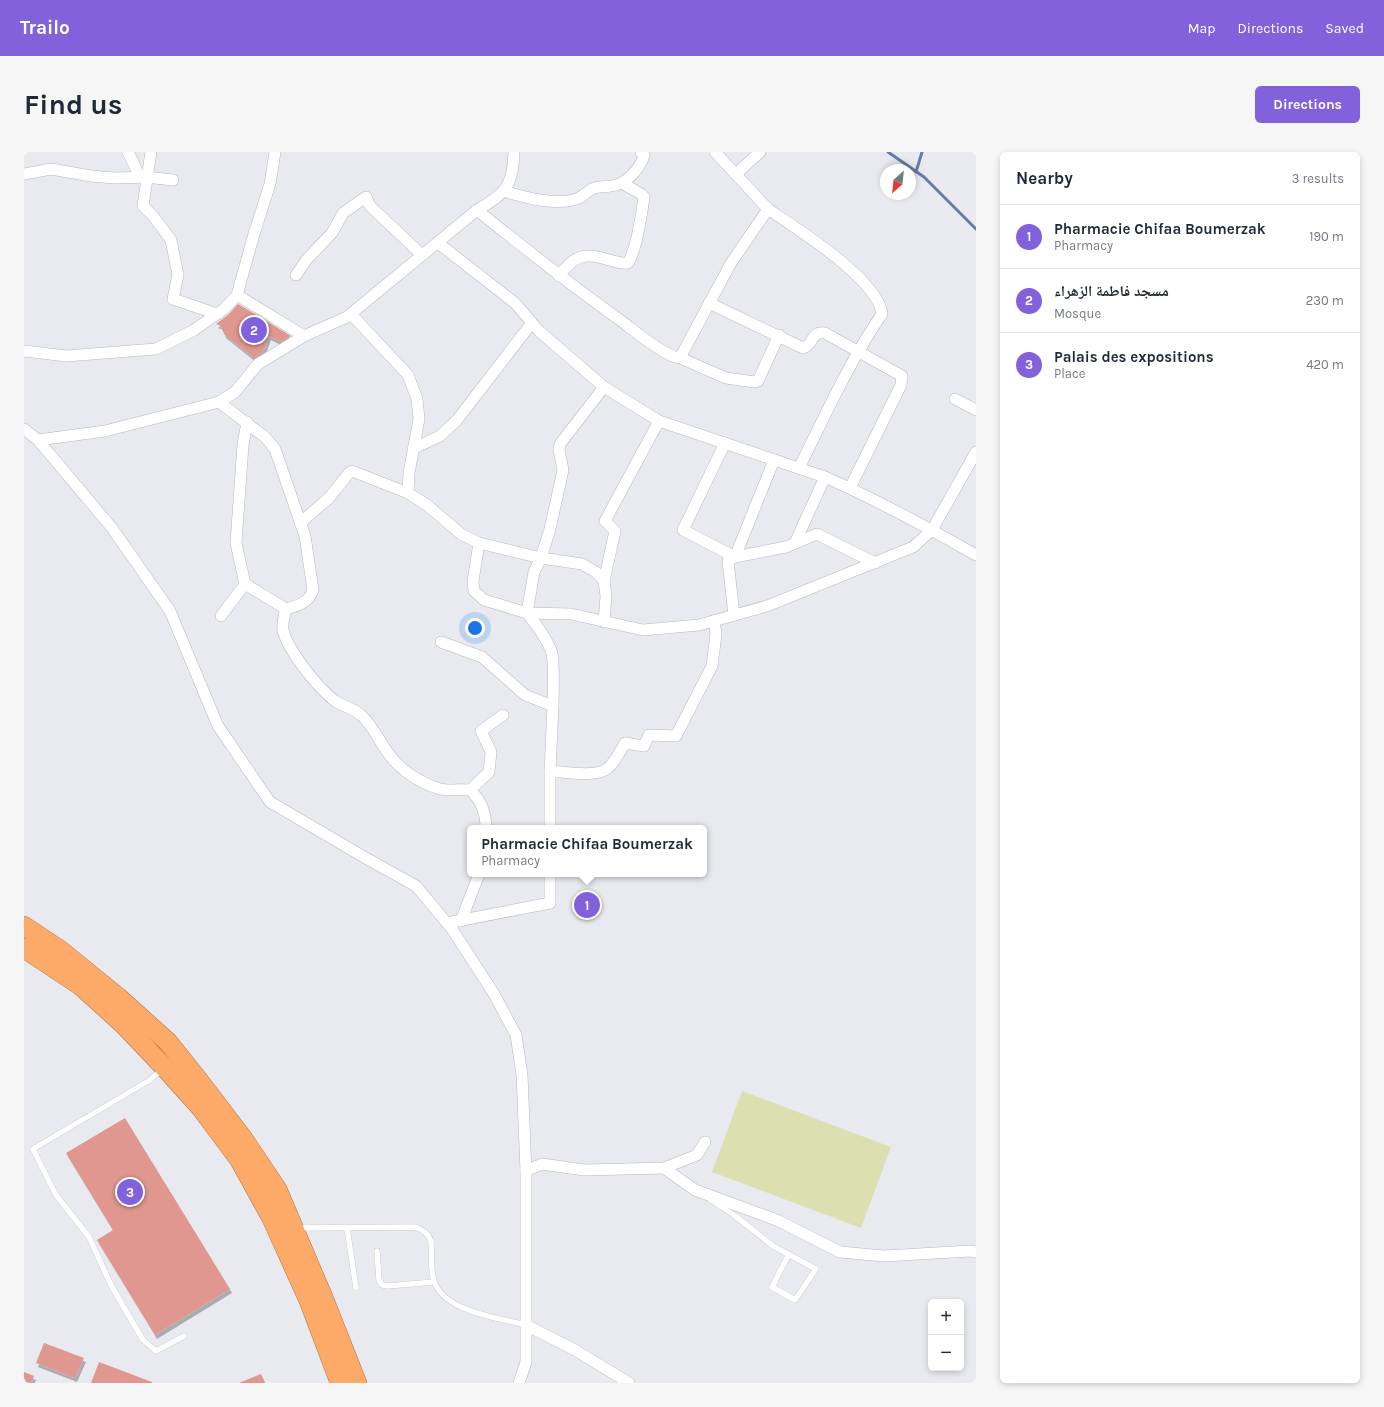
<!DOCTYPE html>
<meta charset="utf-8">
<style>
body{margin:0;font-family:Karla,"Noto Naskh Arabic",sans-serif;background:#f6f6f7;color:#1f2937}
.controls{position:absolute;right:12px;bottom:12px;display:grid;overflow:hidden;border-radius:6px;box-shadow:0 2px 6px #0003}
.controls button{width:36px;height:36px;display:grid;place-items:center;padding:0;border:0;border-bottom:1px solid #e0e1e3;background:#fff;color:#1f2937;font:20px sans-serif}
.compass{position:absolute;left:856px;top:12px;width:36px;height:36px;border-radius:50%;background:#fff;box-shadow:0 2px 6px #0003;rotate:207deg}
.you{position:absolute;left:451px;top:476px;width:14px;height:14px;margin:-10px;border:3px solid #fff;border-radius:50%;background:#1a73e8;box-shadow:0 0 0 6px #1a73e833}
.badge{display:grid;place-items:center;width:26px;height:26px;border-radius:50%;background:#8161dc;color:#fff;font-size:13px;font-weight:700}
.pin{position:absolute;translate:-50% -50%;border:2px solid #fff;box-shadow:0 1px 4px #0006}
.popup{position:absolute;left:443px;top:673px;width:240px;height:52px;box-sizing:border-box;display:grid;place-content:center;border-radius:6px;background:#fff;filter:drop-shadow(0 1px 3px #0005);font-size:13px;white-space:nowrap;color:#747a83}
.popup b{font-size:15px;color:#1f2937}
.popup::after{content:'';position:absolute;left:50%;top:100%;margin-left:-8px;border:8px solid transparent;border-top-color:#fff}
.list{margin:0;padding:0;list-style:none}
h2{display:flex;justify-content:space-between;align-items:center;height:52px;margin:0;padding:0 16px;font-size:17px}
h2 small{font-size:13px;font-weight:400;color:#747a83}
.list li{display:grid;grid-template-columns:26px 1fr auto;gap:12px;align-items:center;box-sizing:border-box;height:64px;padding:0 16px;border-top:1px solid #e0e1e3}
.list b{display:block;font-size:15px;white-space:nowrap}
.list p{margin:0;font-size:13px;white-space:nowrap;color:#747a83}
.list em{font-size:13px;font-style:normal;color:#747a83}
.map{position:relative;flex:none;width:952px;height:1231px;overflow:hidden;border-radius:6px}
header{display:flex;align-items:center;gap:24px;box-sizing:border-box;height:56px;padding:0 20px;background:#8161dc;color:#fff}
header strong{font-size:19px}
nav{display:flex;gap:22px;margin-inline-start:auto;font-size:14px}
.intro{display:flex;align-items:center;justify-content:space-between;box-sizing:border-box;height:96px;padding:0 24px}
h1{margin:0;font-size:28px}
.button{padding:10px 18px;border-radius:6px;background:#8161dc;color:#fff;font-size:14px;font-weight:700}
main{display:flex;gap:24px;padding:0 24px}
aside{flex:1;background:#fff;border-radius:6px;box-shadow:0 2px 6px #0003}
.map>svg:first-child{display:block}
.pitch{fill:#dce0b1}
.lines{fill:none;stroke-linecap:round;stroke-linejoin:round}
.stream{stroke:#677ca3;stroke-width:3}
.building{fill:#df978f;filter:url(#shadow)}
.lane-casing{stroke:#b7b8be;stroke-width:6}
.street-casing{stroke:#b7b8be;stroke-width:12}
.highway-casing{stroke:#ac764d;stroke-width:20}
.lane{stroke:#fff;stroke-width:5.5}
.street{stroke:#fff;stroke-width:11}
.highway{stroke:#fdaa69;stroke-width:19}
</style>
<header>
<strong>Trailo</strong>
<nav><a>Map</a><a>Directions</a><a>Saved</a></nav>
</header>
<div class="intro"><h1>Find us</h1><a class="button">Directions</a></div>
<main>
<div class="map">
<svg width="952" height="1231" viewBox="0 0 952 1231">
<defs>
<filter id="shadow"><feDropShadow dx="2" dy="4" stdDeviation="0" flood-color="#0004"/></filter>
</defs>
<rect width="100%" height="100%" fill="#e9eaf0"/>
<polygon class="pitch" points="718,939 867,995 837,1076 688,1020"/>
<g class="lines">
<g class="stream">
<polyline points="864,0 900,25 952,77"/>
<polyline points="892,20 898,0"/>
</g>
</g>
<g class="building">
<polygon points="214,152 267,184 257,190 245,184 241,195 237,202 230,206 200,182 197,174 192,172 205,162"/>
<polygon points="101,966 206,1137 131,1183 73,1088 89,1078 42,1001"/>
<polygon points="20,1191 60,1206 51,1226 12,1211"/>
<polygon points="75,1210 128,1230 128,1231 67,1231"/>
<polygon points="0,1220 10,1224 7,1231 0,1231"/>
<polygon points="237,1222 241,1231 215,1231"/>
</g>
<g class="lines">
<defs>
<g id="lane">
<polyline points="139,917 126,928 9,997 32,1043 65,1085 88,1135 119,1188 132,1199 160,1184"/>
<polyline points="687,1048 710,1063 749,1094 792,1117 771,1148 748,1135 765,1102"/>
<path d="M 274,1076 L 391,1075 C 399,1078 404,1081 407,1089 C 408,1101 406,1117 410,1129 C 420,1160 475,1166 502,1173"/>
<polyline points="323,1076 332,1136"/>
<polyline points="353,1099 355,1128 358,1133 364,1134 410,1130"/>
</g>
<g id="street">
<polyline points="104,0 116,25"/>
<polyline points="127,0 119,54 129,64 147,88 154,123 149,147 193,162"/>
<polyline points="0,22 27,17 67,24 90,26 122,25 149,28"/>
<polyline points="712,22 736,0"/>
<path d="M 479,39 C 500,45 534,55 555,46 C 560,43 565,38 570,36 C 577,34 585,35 592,33 C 604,30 617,15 620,3 L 617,0"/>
<path d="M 744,57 C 773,77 854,127 858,162 C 825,210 801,264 775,316"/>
<path d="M 453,58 C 500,96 547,133 596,168 C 611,179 631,197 649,204 C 652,206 654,206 657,204 L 707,111 L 744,57 L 691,0"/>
<path d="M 414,91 L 491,151 L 515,179 L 580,235 L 635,269 L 801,325 C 853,348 903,375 952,403"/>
<polyline points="272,123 283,107 308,81 319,61 342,45 346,54 398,103"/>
<path d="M 535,124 C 550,103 561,100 585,108 C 592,110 597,112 604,111 C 612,99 618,61 620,45 L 617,42 L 598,31"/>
<polyline points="213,143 280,184"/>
<path d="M 685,151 L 779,196 C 790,193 786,179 801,181 L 878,224 L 877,233 L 826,336"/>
<polyline points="327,162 384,223 393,247 395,267 385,321 384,341 403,353 437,382 455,391 517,406 558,412 572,420 580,429 582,444 580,470"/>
<polyline points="0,199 42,204 132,197 170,178 200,157 213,143 230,82 246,32 251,0"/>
<polyline points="654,205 702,226 731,230 734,229 755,183"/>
<polyline points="931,247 952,258"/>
<path d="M 195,250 L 241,285 L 251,297 L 281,384 L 289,438 C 285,451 273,454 262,457"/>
<polyline points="0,277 14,288 88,376 146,459 194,574 246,650 340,705 392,734 428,777 470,842 492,883 498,923 502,1019 502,1210 495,1231"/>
<path d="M 14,288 L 81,279 L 195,250 L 211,240 L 234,212 L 280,184 L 323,165 L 453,58 C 482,42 489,33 490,0"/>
<polyline points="701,291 659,378 711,405 750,308"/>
<polyline points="390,296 416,284 433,268 507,172"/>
<polyline points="276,371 305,346 325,321 328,319 384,341"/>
<polyline points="455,391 449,429 450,439 460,448 503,461 547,462 619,478 675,473 743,454 889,395 908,378 952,300"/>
<polyline points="771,391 801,325"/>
<polyline points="580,429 591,379 581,369 635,269"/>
<polyline points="221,432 212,391 219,293 223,270"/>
<polyline points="710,463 704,409 711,405 762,395 793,382 851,411"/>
<path d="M 197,464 L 221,432 L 262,457 C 260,464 258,471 259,478 C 264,499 294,536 311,549 C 319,554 331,557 338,564 C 349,574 355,589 364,601 C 376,618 396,631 416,637 C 425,639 437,637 446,638 C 457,648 462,661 462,676"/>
<polyline points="417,490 458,505 501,543 529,554 526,619"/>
<path d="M 529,554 C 529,542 531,507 527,498 C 521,484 512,472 503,461 L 510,420 L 517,406 L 526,377 L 539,318 L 535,298 L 536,292 L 580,235"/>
<polyline points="446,638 465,620 467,600 457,579 479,563"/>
<path d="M 526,676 L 526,619 C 541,620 568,625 581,618 C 589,614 597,598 601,591 L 620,594 L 625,583 L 652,584 L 688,514 L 692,482 L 690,469"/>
<polyline points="437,769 455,722"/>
<polyline points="423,771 526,751 526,722"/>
<polyline points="640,1016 671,1038 755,1069 816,1100 860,1104 946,1099 952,1100"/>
<polyline points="502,1019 518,1012 560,1018 640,1016 673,1003 681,990"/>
<polyline points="502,1173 551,1198 605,1231"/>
</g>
<g id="highway">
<polyline points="0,774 36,798 94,845 144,890 172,925 218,985 253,1037 299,1145 333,1231"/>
<polyline points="0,796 57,834 100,873 140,915 177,956 215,1007 248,1067 285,1149 316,1231"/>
</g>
</defs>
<use href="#lane" class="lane-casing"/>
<use href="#street" class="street-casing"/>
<use href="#highway" class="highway-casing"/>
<use href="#lane" class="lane"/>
<use href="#street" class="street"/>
<use href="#highway" class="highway"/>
</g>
</svg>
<div class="controls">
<button>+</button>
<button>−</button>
</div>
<svg class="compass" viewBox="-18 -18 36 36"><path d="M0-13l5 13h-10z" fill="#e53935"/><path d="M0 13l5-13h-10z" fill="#747a83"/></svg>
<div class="you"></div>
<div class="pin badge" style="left:563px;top:753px">1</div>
<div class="popup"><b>Pharmacie Chifaa Boumerzak</b>Pharmacy</div>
<div class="pin badge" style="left:230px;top:178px">2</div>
<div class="pin badge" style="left:106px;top:1040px">3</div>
</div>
<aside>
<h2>Nearby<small>3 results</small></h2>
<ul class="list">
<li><span class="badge">1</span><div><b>Pharmacie Chifaa Boumerzak</b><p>Pharmacy</p></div><em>190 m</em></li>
<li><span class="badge">2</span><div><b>مسجد فاطمة الزهراء</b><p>Mosque</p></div><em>230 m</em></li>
<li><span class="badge">3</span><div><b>Palais des expositions</b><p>Place</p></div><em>420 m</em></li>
</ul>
</aside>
</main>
